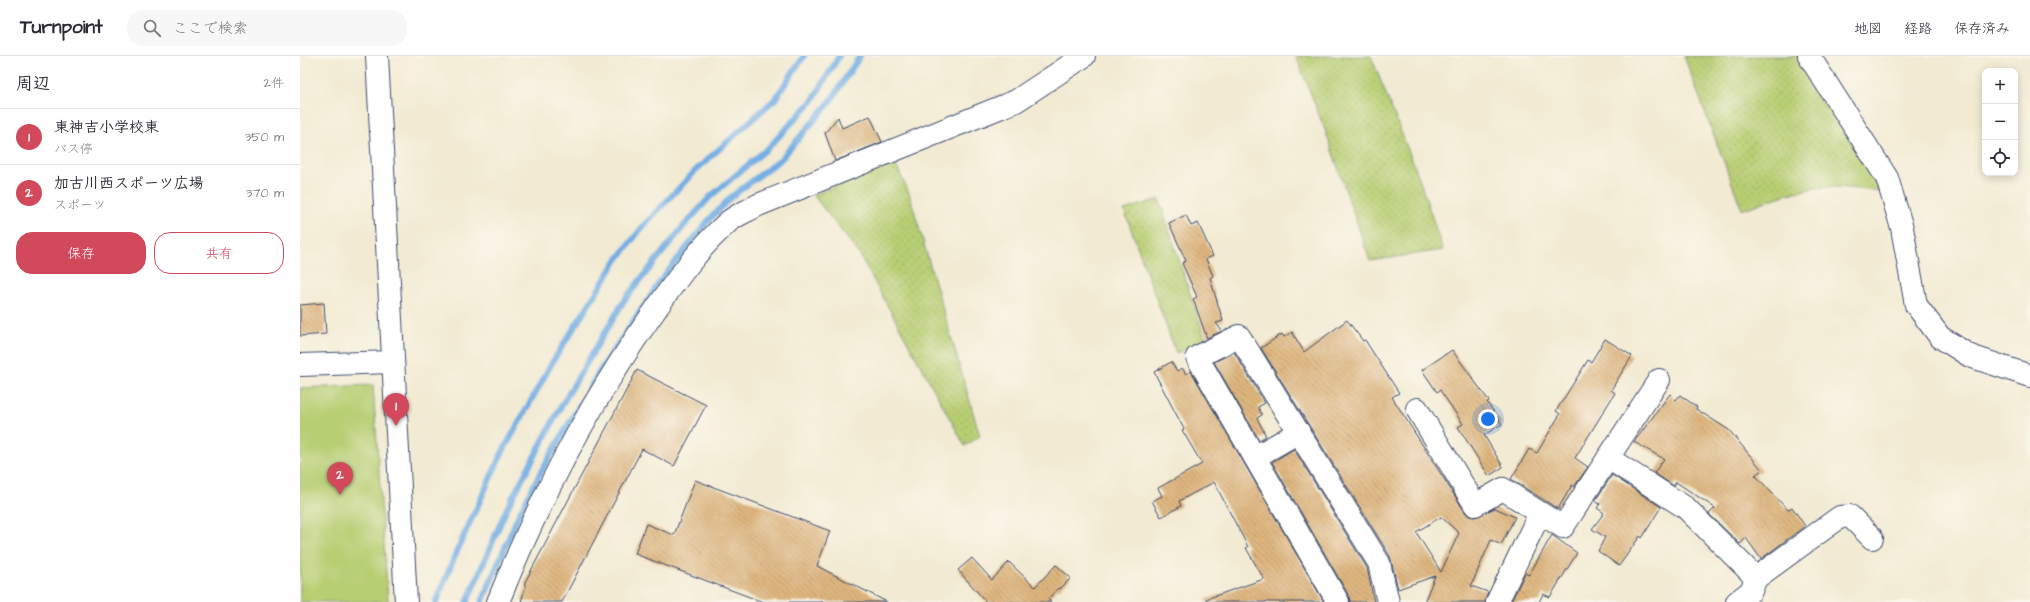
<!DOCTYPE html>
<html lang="ja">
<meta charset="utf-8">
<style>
body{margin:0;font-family:"Architects Daughter","Klee One",sans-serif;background:#f7f7f7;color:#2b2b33}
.controls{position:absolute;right:12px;top:12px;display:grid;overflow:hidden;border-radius:8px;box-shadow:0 2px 10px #0003}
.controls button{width:36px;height:36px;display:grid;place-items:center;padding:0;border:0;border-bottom:1px solid #e1e1e2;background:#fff;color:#2b2b33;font:20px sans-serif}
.you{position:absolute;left:1188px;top:363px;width:14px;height:14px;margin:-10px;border:3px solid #fff;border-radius:50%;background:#1a73e8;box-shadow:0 0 0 6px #1a73e833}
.badge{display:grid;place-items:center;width:26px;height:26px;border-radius:50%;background:#d1495b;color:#fff;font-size:13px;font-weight:700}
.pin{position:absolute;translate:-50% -33px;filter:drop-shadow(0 1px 2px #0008)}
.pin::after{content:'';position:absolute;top:21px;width:14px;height:12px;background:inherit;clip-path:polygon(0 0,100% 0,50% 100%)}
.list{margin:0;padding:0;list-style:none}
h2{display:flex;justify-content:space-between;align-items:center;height:52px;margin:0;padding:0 16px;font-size:17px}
h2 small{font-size:13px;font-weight:400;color:#7c7c81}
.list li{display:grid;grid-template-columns:26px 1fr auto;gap:12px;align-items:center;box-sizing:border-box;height:56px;padding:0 16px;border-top:1px solid #e1e1e2}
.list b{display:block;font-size:15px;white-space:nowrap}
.list p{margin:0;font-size:13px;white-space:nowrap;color:#7c7c81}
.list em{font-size:13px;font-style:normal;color:#7c7c81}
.actions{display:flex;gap:8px;padding:12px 16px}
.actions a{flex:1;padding:9px 0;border:1px solid #d1495b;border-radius:16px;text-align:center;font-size:14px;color:#d1495b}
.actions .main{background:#d1495b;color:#fff}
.icon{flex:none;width:22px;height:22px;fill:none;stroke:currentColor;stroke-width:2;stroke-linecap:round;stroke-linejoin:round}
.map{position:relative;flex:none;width:1730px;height:546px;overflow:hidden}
header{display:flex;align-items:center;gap:24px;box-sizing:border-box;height:56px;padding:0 20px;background:#fff;border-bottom:1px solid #e1e1e2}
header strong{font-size:19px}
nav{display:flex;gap:22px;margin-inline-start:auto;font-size:14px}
.search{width:280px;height:36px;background:#f7f7f7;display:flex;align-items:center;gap:10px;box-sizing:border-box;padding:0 14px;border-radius:16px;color:#7c7c81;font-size:15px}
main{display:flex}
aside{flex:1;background:#fff}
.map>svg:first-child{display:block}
.grass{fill:url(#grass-dots);stroke:#697e68}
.pitch{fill:#b7ce72;stroke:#697e68}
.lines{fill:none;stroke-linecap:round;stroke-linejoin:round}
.stream{stroke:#73aee4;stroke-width:6}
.building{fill:url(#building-back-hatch);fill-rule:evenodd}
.minor-casing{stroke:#3b4b6f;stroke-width:24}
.tertiary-casing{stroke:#3b4b6f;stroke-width:24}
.minor{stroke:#fff;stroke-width:22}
.tertiary{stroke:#fff;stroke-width:22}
</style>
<header>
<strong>Turnpoint</strong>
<div class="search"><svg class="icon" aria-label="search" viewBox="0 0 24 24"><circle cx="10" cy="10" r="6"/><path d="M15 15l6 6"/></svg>ここで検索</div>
<nav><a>地図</a><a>経路</a><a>保存済み</a></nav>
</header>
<main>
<aside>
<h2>周辺<small>2件</small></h2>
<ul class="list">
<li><span class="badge">1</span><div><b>東神吉小学校東</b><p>バス停</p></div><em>350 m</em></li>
<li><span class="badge">2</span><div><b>加古川西スポーツ広場</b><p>スポーツ</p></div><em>370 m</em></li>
</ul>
<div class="actions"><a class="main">保存</a><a>共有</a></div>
</aside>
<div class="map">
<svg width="1730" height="546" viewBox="0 0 1730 546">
<defs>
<pattern id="grass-dots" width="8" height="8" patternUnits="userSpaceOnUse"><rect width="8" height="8" fill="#b7ce72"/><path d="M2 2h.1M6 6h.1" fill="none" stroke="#9db165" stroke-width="1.8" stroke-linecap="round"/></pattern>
<pattern id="building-back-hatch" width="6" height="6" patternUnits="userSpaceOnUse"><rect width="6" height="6" fill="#dfb67e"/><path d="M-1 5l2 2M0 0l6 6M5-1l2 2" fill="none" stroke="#b4946a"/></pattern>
</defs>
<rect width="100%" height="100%" fill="#fbf7ec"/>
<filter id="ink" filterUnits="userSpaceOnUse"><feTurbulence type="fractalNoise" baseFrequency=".025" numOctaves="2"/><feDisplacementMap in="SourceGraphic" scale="8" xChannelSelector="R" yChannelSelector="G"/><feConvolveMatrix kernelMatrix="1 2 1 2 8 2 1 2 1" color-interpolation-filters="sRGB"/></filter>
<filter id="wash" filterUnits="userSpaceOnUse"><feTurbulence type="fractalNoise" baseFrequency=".012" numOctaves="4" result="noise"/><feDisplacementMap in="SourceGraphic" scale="16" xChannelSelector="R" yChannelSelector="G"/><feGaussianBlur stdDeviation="0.9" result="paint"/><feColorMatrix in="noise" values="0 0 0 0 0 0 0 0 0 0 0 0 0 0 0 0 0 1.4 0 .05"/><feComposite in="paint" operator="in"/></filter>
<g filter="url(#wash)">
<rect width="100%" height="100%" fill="#f2ead2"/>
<g class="grass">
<polygon points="996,0 1071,0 1118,119 1143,194 1070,205 1025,74"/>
<path d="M 1384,0 L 1500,0 L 1583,136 C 1561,134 1538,129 1516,132 C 1490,136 1466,145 1442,154 Z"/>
<polygon points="595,107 609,137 680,380 665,390 558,196 513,139"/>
<polygon points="859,143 906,286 876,297 824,154"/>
</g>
<polygon class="pitch" points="73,329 88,546 0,546 0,332"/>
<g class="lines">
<g class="stream">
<polyline points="136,546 156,497 201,399 253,305 317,204 344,169 397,113 475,43 504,0"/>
<polyline points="167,546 207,452 264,345 325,243 383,171 411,140 468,92 513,44 539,0"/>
<polyline points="182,546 219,458 242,414 299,316 362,223 408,165 431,141 481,103 530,46 560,0"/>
</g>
</g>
<g id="blocks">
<g class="building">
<polygon points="570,60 582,86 535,105 525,77 538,61 542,72"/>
<polygon points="886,159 891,170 898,167 913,200 906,203 913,220 910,222 923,265 916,267 922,275 907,282 893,243 897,241 882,207 886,205 869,167"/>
<polygon points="24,247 26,278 0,280 0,249"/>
<path d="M 1047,264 L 1063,285 L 1065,284 L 1099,337 L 1092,341 L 1165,456 L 1169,460 L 1175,461 L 1195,452 L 1215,461 L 1201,489 L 1191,484 L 1171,530 L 1188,536 L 1185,546 L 1124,546 L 1135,520 L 1098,533 L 1090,500 L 961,292 L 982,278 L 984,281 L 992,276 L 1004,296 ZM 1141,461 L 1159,477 L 1141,516 L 1116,476 Z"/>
<polygon points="1305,283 1332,300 1311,334 1315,337 1275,402 1288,411 1274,431 1272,429 1258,453 1211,423 1229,393 1237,397 1260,358 1256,355 1288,304 1291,306"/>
<polygon points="1152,294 1189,345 1187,346 1202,368 1184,379 1203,411 1189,420 1158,371 1163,368 1140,334 1137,336 1122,314"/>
<polygon points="934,296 965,347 958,351 962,359 957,362 966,380 959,384 914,306"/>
<polygon points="871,306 877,315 882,312 886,318 891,315 1024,546 906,546 906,543 964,523 946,492 948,491 914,426 879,445 881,450 861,461 852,445 862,440 858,432 902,408 882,374 884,373 854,316"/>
<polygon points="337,314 406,349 374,410 342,393 262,546 221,546 226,529 224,528"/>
<polygon points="1370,338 1376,344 1380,339 1397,351 1396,353 1429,374 1462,414 1455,419 1488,454 1492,451 1505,470 1461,503 1446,482 1440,488 1409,458 1415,452 1376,426 1374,430 1354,417 1364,403 1334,386"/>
<polygon points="994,393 1067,512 1074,546 1050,546 1049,540 972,406"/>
<polygon points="1312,419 1361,451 1342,482 1340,480 1319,510 1298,495 1305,481 1292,473 1304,457 1297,452 1300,448 1295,445"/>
<polygon points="395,424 530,475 517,510 587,546 463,546 335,498 346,468 374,479"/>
<polygon points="1252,479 1277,497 1250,541 1243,538 1239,546 1211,546 1225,517 1229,519"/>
<polygon points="672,502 692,524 709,506 735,531 756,509 771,522 760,533 758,532 748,543 751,546 686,546 658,514"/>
</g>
</g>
</g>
<g filter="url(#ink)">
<use href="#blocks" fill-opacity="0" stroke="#3b4b6f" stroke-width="1"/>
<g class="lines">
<defs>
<g id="minor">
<polyline points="1509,0 1587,122 1602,172 1616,249 1640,281 1670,300 1730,320"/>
<polyline points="0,309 93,306"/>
<polyline points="1117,353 1175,449 1203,433 1240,457 1197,546"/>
<polyline points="955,401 999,376"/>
<polyline points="1308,402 1386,452 1456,522"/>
<polyline points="1240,457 1263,471 1359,324"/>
<path d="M 198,546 C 239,443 291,344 356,253 C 377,223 399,192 427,167 C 435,159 448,155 458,149 L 716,45 L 784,0"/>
<polyline points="1038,546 897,301 939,280 1079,507 1088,546"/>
<polyline points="1437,546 1451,535 1456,522 1540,461 1550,460 1572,482"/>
</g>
<polyline id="tertiary" points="77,0 106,546"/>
</defs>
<use href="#minor" class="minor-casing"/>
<use href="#tertiary" class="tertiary-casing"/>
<use href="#minor" class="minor"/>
<use href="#tertiary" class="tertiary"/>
</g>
</g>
</svg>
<div class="controls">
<button>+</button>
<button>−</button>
<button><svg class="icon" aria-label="locate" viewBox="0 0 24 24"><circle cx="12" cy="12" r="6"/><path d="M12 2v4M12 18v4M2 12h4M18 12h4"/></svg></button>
</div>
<div class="you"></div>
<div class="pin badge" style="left:96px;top:370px">1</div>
<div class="pin badge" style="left:40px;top:439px">2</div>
</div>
</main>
